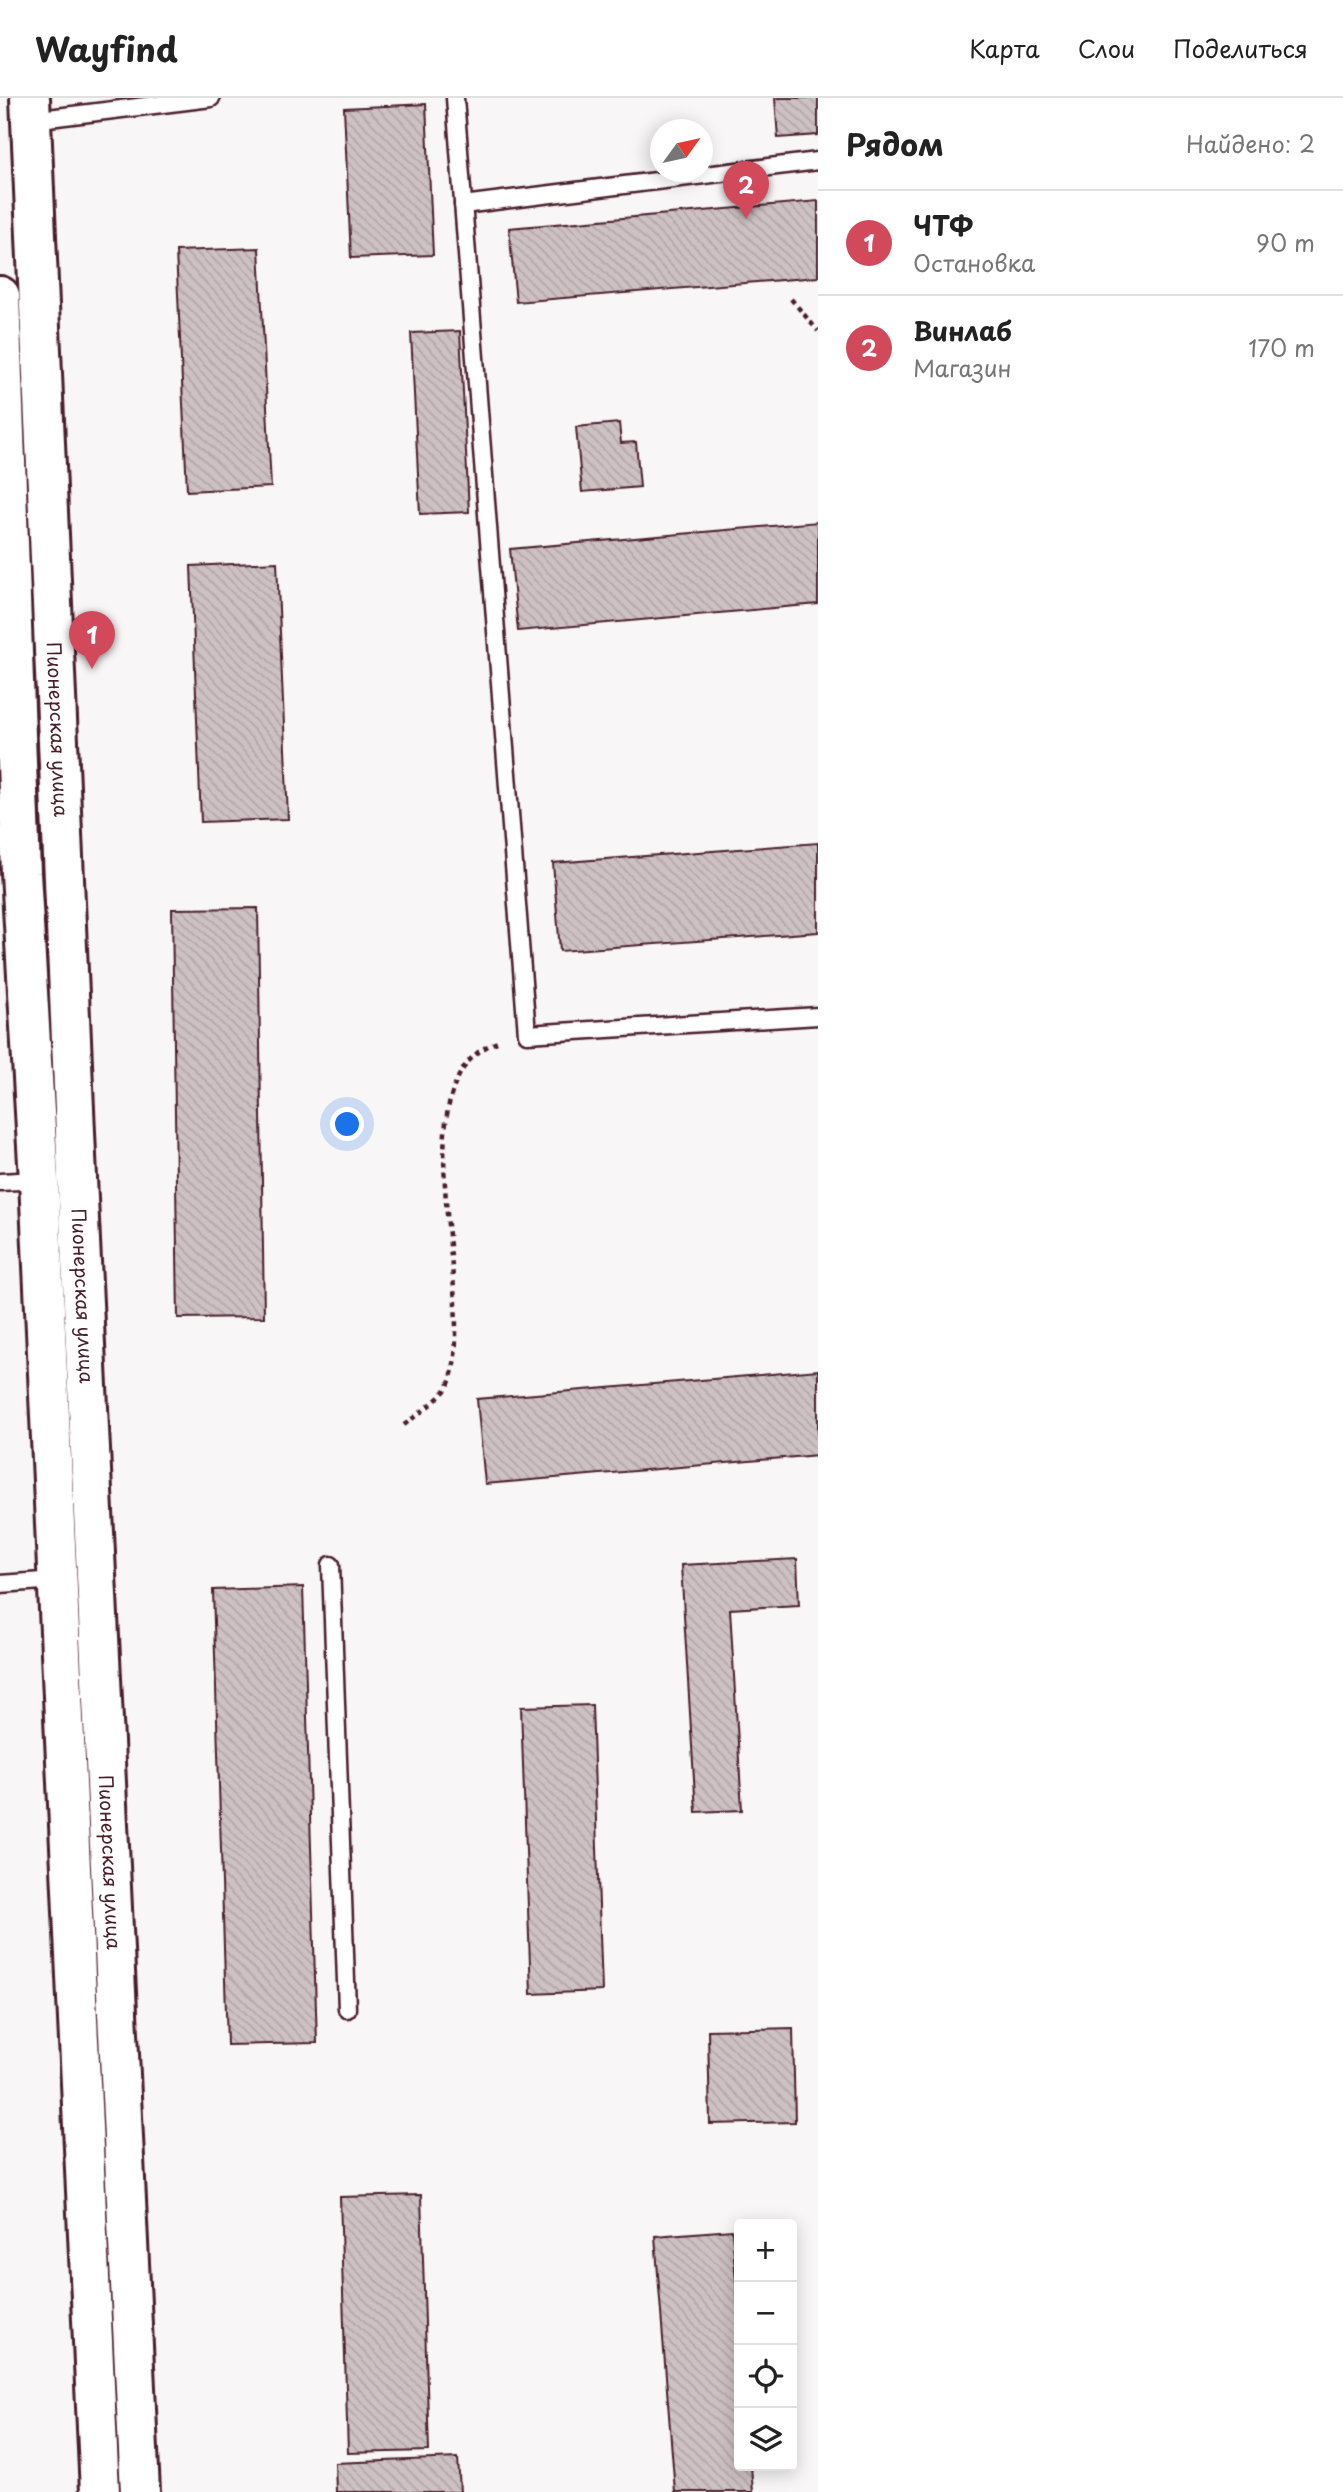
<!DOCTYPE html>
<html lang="ru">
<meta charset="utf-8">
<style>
body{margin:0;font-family:"Playpen Sans",sans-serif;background:#f6f6f6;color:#222}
.controls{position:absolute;right:21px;bottom:21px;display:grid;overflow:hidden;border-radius:7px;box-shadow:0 4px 18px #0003}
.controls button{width:63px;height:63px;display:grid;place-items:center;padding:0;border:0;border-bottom:2px solid #e0e0e0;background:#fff;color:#222;font:35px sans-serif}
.compass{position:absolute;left:650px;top:21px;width:63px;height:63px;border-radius:50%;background:#fff;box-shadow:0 4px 18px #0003;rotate:57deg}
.you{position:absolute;left:348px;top:1027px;width:24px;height:24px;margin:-18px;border:5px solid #fff;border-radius:50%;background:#1a73e8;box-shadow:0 0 0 10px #1a73e833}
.badge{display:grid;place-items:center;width:46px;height:46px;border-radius:50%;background:#d1495b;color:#fff;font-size:23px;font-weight:700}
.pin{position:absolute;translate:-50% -58px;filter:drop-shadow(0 2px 4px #0008)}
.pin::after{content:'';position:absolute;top:37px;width:24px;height:21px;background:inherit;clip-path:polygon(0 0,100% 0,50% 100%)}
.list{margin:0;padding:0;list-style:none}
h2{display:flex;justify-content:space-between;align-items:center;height:91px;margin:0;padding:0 28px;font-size:30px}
h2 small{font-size:23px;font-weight:400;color:#767676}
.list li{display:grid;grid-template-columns:46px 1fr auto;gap:21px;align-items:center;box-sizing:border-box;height:105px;padding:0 28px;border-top:2px solid #e0e0e0}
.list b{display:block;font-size:26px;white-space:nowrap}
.list p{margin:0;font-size:23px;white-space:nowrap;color:#767676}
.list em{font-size:23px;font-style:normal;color:#767676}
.icon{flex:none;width:38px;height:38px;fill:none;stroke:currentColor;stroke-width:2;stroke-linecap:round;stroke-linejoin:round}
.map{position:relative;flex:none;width:818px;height:2394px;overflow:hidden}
header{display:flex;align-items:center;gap:42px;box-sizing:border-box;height:98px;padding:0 35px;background:#fff;border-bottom:2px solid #e0e0e0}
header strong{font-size:33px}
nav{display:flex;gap:38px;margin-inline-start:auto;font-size:24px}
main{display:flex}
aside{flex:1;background:#fff}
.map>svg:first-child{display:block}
.building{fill:url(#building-back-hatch);stroke:#4a1f2b;stroke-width:2}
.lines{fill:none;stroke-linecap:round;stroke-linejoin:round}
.service-casing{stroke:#4a1f2b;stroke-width:21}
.secondary-casing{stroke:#4a1f2b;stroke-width:44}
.path{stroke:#4a1f2b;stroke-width:4.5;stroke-dasharray:5 5;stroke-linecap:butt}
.service{stroke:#fff;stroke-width:16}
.secondary{stroke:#fff;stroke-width:38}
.labels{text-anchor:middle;stroke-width:5;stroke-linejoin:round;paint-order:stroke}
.street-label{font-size:19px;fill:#4a1f2b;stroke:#fff}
</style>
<header>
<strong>Wayfind</strong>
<nav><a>Карта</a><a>Слои</a><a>Поделиться</a></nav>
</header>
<main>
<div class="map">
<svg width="818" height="2394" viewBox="0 0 818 2394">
<defs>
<pattern id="building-back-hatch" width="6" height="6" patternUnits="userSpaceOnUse" patternTransform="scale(1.75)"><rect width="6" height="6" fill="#cdc1c4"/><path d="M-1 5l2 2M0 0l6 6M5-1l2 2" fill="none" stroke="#b2a5a9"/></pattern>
</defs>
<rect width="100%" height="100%" fill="#f8f6f7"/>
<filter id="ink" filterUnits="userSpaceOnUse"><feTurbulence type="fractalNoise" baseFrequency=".0143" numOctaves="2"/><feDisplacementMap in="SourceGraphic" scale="14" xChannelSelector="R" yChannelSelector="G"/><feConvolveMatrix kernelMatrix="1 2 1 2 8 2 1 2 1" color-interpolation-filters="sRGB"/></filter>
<g filter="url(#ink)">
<g class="building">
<polygon points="775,0 818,0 818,37 778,40"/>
<polygon points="426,6 433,157 351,160 344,10"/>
<polygon points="818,103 818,179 516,204 509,130"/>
<polygon points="259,150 271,389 187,393 176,153"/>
<polygon points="460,233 469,414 420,416 411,235"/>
<polygon points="619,325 621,345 636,344 640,389 582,394 576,329"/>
<polygon points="818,424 818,506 518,533 510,451"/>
<polygon points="277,464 288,721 201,724 191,468"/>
<polygon points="818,745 818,834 560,853 553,765"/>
<polygon points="258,810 264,1219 178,1220 172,811"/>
<polygon points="818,1272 818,1357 485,1386 477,1301"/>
<polygon points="797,1461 799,1507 730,1511 742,1712 696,1714 681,1467"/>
<polygon points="303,1489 317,1945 227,1947 213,1492"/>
<polygon points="592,1607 602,1893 531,1896 521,1609"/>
<polygon points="793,1930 795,2024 710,2026 708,1932"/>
<polygon points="421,2097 429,2353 348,2355 340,2099"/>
<polygon points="732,2132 739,2222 739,2368 751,2368 753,2394 675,2394 655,2138"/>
<polygon points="458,2360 460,2394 336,2394 335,2365"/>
</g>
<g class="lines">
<defs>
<g id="service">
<polyline points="455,0 527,936 818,918"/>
<polyline points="32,22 211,0"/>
<polyline points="463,107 818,63"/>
<polyline points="0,1084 39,1082"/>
<polyline points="331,1467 347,1911"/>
<polyline points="0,1486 57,1482"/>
</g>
<g id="secondary">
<path id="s1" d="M 30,0 L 77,1080 L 140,2394"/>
<polyline points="0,198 21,775 39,1082 100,2394"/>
</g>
</defs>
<use href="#service" class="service-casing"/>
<use href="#secondary" class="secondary-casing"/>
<g class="path">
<polyline points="791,201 818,233"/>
<path d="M 404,1327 C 414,1319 443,1299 448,1288 C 482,1209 390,975 501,943"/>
</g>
<use href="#service" class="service"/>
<use href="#secondary" class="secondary"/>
</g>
</g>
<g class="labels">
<g class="street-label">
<text dy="7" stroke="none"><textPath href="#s1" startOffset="632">Пионерская улица</textPath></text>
<text dy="7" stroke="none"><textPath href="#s1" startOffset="1199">Пионерская улица</textPath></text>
<text dy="7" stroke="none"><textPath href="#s1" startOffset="1766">Пионерская улица</textPath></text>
</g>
</g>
</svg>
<div class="controls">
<button>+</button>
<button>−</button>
<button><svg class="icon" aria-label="locate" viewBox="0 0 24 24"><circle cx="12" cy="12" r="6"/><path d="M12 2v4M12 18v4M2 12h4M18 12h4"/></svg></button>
<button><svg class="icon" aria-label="layers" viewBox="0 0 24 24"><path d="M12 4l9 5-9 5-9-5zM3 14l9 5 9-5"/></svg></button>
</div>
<svg class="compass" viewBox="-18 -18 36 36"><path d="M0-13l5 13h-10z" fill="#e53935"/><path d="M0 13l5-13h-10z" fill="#767676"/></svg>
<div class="you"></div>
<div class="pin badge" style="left:92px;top:571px">1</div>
<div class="pin badge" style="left:746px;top:121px">2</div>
</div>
<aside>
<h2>Рядом<small>Найдено: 2</small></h2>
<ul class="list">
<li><span class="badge">1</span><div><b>ЧТФ</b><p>Остановка</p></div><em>90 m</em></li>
<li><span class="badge">2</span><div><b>Винлаб</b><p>Магазин</p></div><em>170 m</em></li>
</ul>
</aside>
</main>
